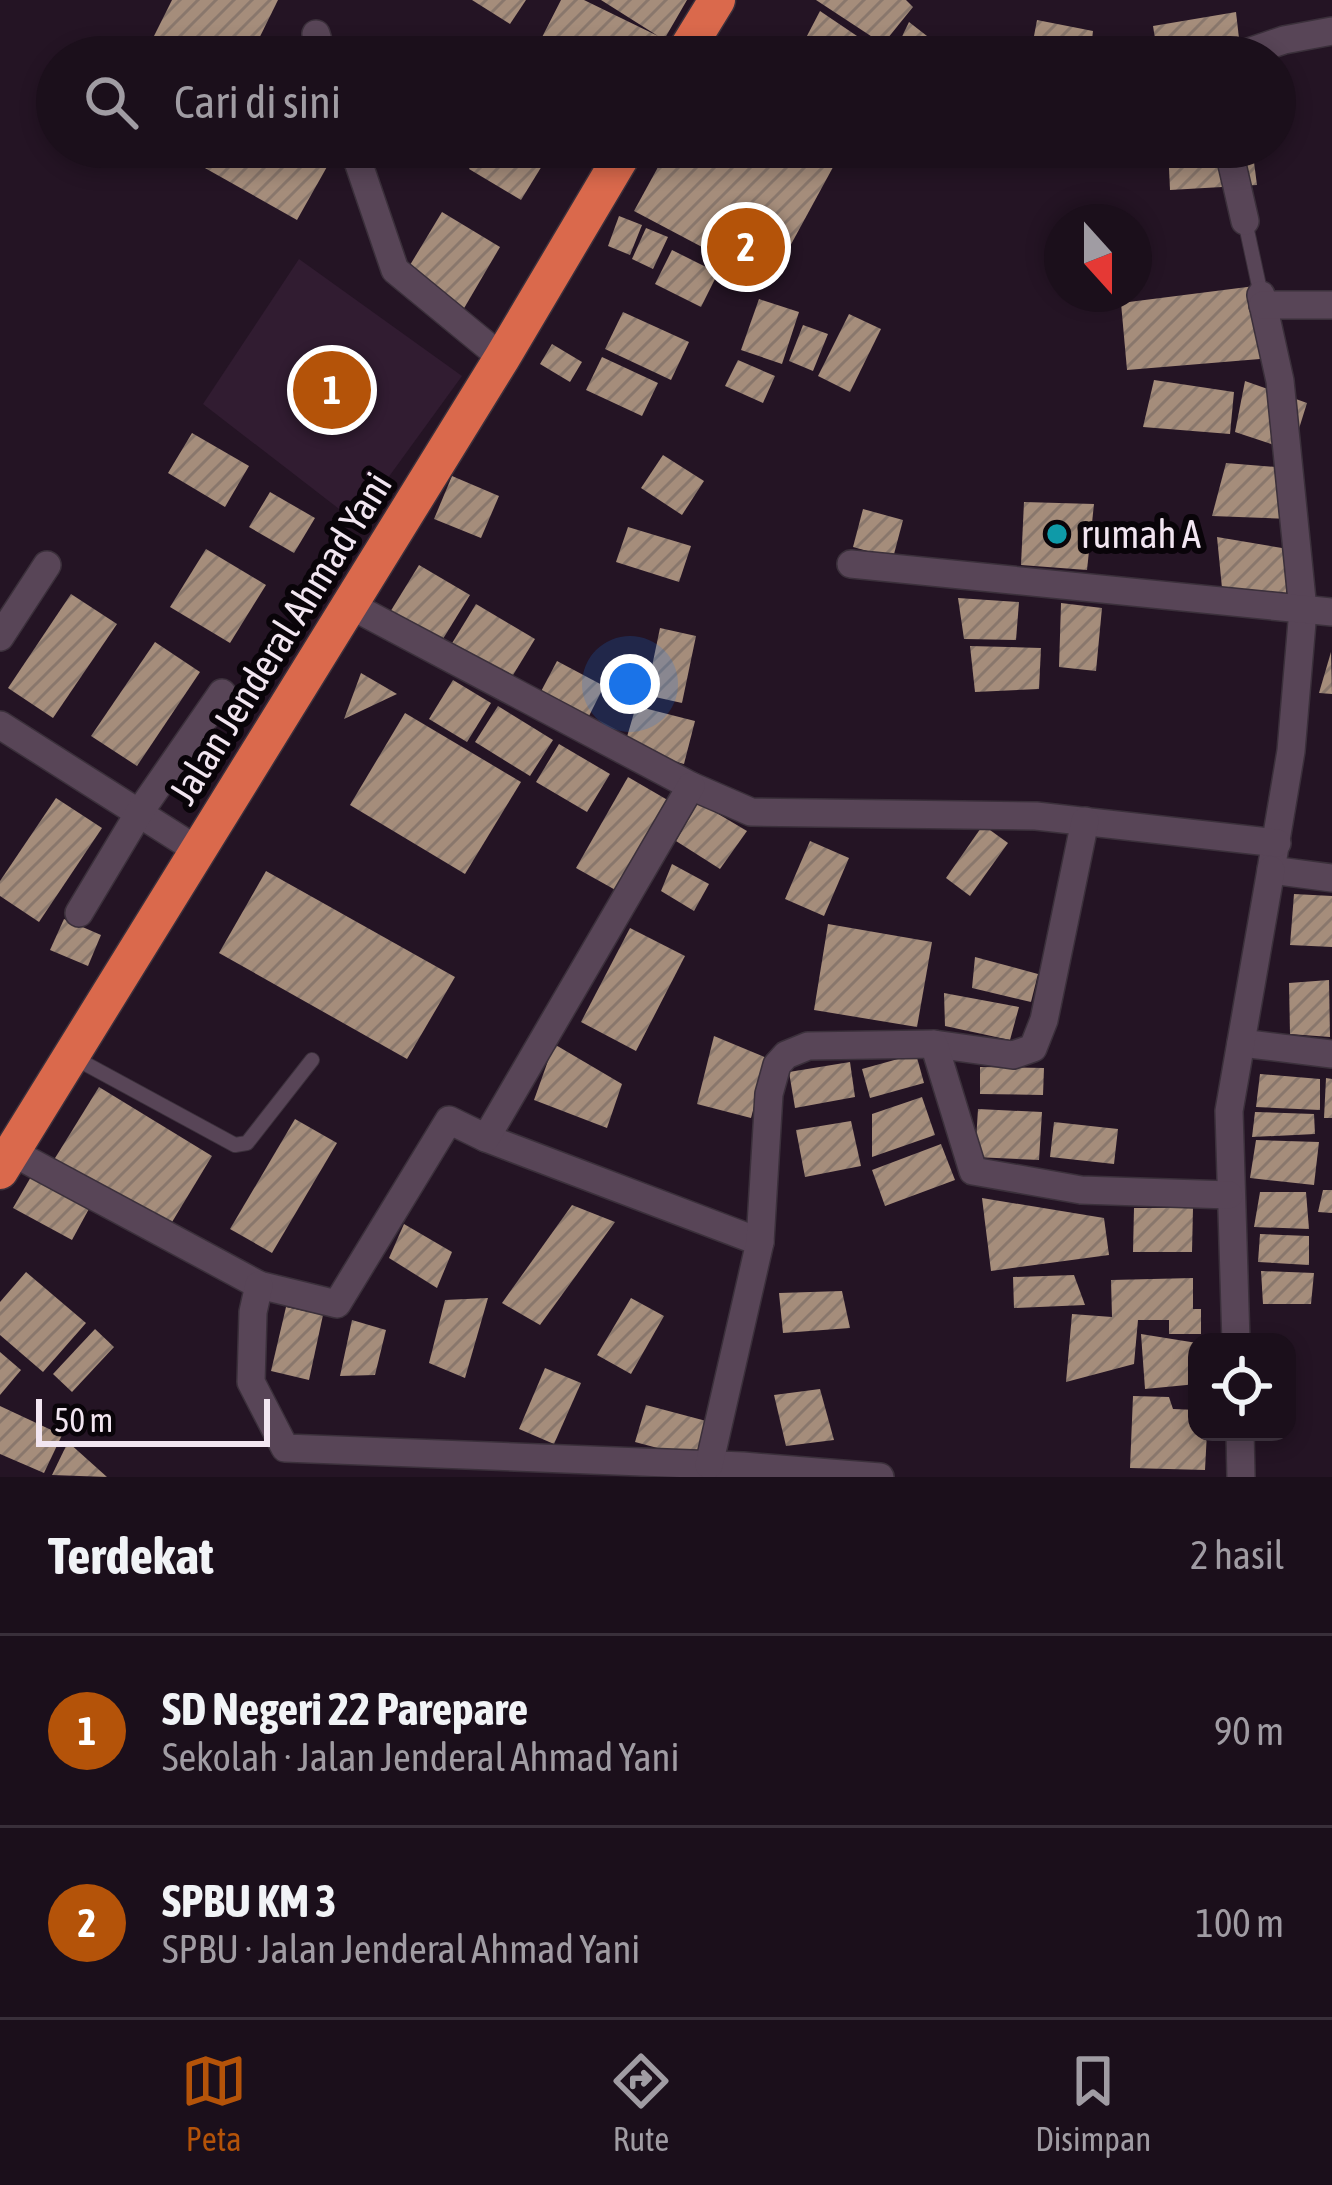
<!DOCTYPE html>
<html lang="id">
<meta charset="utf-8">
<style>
body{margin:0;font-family:"Asap Condensed",sans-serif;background:#241824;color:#f1f3f6}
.controls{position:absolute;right:36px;bottom:36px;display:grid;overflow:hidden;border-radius:24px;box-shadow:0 6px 18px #0003}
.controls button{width:108px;height:108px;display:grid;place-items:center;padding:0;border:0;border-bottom:3px solid #392f3a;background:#1b0f1b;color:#f1f3f6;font:60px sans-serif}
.compass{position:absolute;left:1044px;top:204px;width:108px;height:108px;border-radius:50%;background:#1b0f1b;box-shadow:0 6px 18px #0003;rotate:159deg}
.scale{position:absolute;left:36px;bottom:30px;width:234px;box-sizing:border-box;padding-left:12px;border:6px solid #f2e6f1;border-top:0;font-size:33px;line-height:42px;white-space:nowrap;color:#f2e6f1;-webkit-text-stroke:9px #090409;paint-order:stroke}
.you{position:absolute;left:630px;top:684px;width:42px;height:42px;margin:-30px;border:9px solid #fff;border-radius:50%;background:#1a73e8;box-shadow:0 0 0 18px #1a73e833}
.badge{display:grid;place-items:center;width:78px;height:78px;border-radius:50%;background:#b45309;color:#fff;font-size:39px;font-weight:700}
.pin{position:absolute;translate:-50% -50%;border:6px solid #fff;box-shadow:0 3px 12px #0006}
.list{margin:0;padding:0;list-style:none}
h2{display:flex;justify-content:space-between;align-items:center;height:156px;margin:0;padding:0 48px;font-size:51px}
h2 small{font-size:39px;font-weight:400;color:#a09ca3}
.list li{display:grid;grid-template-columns:78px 1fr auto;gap:36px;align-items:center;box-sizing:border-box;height:192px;padding:0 48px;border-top:3px solid #392f3a}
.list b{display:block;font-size:45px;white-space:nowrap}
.list p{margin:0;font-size:39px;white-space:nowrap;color:#a09ca3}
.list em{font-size:39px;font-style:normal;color:#a09ca3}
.icon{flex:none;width:66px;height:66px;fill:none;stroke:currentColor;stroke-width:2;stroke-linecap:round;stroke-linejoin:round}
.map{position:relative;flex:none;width:1332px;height:1477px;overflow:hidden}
.search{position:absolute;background:#1b0f1b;box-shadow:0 6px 18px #0003;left:36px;right:36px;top:36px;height:132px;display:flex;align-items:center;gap:30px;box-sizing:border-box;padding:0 42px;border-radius:66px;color:#a09ca3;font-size:45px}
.sheet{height:540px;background:#1b0f1b}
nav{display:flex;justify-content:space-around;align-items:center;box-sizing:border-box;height:168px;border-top:3px solid #392f3a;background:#1b0f1b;font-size:33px;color:#a09ca3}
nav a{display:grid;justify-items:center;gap:6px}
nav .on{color:#b45309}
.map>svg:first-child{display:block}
.built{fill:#311c31}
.building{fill:url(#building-hatch)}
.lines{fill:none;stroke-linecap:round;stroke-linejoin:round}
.service-casing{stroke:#3b303b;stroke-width:16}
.minor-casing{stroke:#3b303b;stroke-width:30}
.trunk-casing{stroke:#3b303b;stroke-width:39}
.service{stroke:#584557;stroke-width:14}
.minor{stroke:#584557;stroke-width:27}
.trunk{stroke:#da694c;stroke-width:36}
.culture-dot{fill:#0f9aa8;stroke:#090409;stroke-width:4.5}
.labels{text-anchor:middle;stroke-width:12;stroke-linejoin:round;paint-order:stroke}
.poi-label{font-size:39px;fill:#f2e6f1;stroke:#090409;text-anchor:start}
.street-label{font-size:39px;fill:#f2e6f1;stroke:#090409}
</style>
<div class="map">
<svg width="1332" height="1477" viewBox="0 0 1332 1477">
<defs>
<pattern id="building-hatch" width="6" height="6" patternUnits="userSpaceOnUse" patternTransform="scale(3)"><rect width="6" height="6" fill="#a58d7b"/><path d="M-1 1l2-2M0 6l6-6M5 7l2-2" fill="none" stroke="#89776c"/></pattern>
</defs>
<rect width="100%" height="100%" fill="#241424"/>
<polygon class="built" points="299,259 462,376 356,522 203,404"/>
<g class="building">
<polygon points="172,0 278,0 250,57 193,57 153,38"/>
<polygon points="472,0 526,0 510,24"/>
<polygon points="561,0 584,0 658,36 601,0 687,0 654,57 569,57 539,43"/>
<polygon points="816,0 906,0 913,7 883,44"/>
<polygon points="820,11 857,36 843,57 796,57"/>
<polygon points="1236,12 1241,56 1158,57 1153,26"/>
<polygon points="1037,20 1093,31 1090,57 1030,57"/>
<polygon points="909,22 954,57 902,57 895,51"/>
<polygon points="1140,40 1142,57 1100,57 1100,41"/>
<polygon points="184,147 332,147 337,149 297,220 180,154"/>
<polygon points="483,147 523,147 545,161 521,200 469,169"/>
<polygon points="552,147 589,147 580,163"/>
<polygon points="669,147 844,147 770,283 634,211"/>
<polygon points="1110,147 1158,147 1159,160 1112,163"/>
<polygon points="1168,147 1252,147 1257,185 1170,190"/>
<polygon points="442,212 500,247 463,310 404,275"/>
<polygon points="619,216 642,225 630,255 608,246"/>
<polygon points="646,228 668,237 653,269 632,259"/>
<polygon points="672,250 718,273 701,307 655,284"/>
<polygon points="1255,286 1260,359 1127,370 1121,303"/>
<polygon points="759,299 799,312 782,364 741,350"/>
<polygon points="623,312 689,342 671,380 605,349"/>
<polygon points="849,314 881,329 850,392 818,376"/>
<polygon points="803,325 828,334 813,371 789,361"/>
<polygon points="552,344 582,362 570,382 540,364"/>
<polygon points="602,357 658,383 642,416 586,390"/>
<polygon points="738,360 775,376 763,403 725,386"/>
<polygon points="1154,380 1234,392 1230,434 1143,427"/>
<polygon points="1245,381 1307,403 1292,451 1235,432"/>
<polygon points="192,433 249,466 225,507 168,473"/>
<polygon points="663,455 704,481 682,515 641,488"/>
<polygon points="1226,463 1301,469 1291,519 1212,516"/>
<polygon points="452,476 499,496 481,538 434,519"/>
<polygon points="270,492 315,518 294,553 249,527"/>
<polygon points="1024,502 1094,504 1087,570 1021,565"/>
<polygon points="863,509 903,520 893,558 853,547"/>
<polygon points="628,527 691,546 679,582 616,562"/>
<polygon points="1217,537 1288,549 1286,594 1222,588"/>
<polygon points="206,549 266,585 230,643 170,607"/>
<polygon points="419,565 470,595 438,647 387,617"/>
<polygon points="71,594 117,624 53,718 8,688"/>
<polygon points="958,598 1019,602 1016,640 964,639"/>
<polygon points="1061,603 1102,608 1096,671 1059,667"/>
<polygon points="476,604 535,639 502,693 443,658"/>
<polygon points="660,628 696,636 682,703 646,695"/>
<polygon points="155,642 200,672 137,766 91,736"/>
<polygon points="970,646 1041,648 1039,689 975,692"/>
<polygon points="1331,652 1332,694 1319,693"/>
<polygon points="557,661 604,686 585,724 537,699"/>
<polygon points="361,673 397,694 344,719"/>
<polygon points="453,680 491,703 467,742 429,719"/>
<polygon points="498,706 553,740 530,776 475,742"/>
<polygon points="636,706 695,721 684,764 624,747"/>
<polygon points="405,713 521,782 465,874 350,805"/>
<polygon points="559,744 610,774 587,812 536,782"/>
<polygon points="628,777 671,802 619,892 576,868"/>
<polygon points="56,798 102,828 39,922 0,896 0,881"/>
<polygon points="698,802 747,831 720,869 676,841"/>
<polygon points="983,825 1008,843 970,896 946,878"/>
<polygon points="810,841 849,858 824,916 785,899"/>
<polygon points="672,864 709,884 694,911 661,891"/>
<polygon points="266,871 455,977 407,1059 219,953"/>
<polygon points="1294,894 1332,896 1332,947 1290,945"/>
<polygon points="64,919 101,935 88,966 50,950"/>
<polygon points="828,924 932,942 917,1027 814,1010"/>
<polygon points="630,928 685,956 636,1051 581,1022"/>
<polygon points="975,957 1038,974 1031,1002 972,988"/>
<polygon points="1329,980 1330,1037 1290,1034 1289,983"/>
<polygon points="944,993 1019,1007 1010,1040 945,1026"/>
<polygon points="714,1036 767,1058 751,1118 697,1104"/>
<polygon points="554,1044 622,1084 607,1128 534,1100"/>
<polygon points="916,1054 924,1083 870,1098 862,1069"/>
<polygon points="850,1062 855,1097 795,1108 789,1072"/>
<polygon points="980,1067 1044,1068 1043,1095 980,1094"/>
<polygon points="1260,1074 1320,1079 1320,1110 1256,1107"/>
<polygon points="1326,1078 1332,1079 1332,1118 1324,1118"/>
<polygon points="99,1087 212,1156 166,1232 52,1163"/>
<polygon points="922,1097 935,1135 872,1157 872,1114"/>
<polygon points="978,1109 1042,1112 1039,1160 975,1157"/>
<polygon points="1255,1112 1314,1114 1315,1134 1252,1137"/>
<polygon points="295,1119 337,1143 272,1253 230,1229"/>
<polygon points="851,1121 861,1166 805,1177 796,1130"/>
<polygon points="1054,1122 1118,1129 1114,1164 1050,1157"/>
<polygon points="1256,1140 1319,1142 1314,1185 1250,1178"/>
<polygon points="941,1144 955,1180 885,1206 872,1170"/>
<polygon points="32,1175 90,1207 72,1240 13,1208"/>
<polygon points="1323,1190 1332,1190 1332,1213 1318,1212"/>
<polygon points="1260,1192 1306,1192 1309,1229 1254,1227"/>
<polygon points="982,1198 1104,1218 1109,1255 991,1271"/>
<polygon points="572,1205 615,1222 540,1325 502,1303"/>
<polygon points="1134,1208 1193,1208 1192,1252 1133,1252"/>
<polygon points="404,1224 452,1252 437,1288 389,1258"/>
<polygon points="1260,1234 1309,1236 1309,1265 1258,1262"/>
<polygon points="1261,1271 1314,1273 1311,1304 1263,1304"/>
<polygon points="26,1272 86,1323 43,1372 0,1335 0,1302"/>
<polygon points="1074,1275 1085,1305 1014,1308 1013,1277"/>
<polygon points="1193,1278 1193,1309 1201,1309 1201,1334 1169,1334 1169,1320 1138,1320 1134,1364 1066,1382 1072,1314 1112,1317 1111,1280"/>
<polygon points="842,1291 850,1328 783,1333 779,1293"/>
<polygon points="488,1298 465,1378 429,1363 445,1300"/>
<polygon points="631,1298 664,1316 631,1374 597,1355"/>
<polygon points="286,1307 323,1315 309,1380 271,1371"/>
<polygon points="352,1320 386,1330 375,1375 340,1376"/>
<polygon points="95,1329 114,1347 72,1392 53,1374"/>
<polygon points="1141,1334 1197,1343 1197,1384 1145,1389"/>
<polygon points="0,1352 21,1370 0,1395"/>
<polygon points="545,1368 581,1383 554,1444 519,1429"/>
<polygon points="820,1389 834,1440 786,1446 774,1395"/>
<polygon points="1133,1396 1169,1397 1173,1409 1197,1410 1197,1432 1207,1432 1205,1470 1130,1468"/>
<polygon points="646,1405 710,1422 699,1459 635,1442"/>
<polygon points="0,1406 62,1435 44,1473 0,1454"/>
<polygon points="68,1442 107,1477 52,1475"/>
</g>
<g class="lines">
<defs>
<g id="service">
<polyline points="1245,221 1261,295"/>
<polyline points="73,1057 235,1145 247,1143 312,1060"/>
</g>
<g id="minor">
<polyline points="316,34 323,57"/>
<polyline points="1234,57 1284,40 1332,31"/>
<polyline points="353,147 395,270 502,358"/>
<polyline points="1228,147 1245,221"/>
<polyline points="1261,295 1280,381 1303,610 1291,751 1271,870 1332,878"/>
<polyline points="1263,305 1332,305"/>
<polyline points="851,564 1332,612"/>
<polyline points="350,605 691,786 751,812 1036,816 1277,843"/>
<polyline points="0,637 47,565"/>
<polyline points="0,725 197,850"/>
<polyline points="79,913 139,813 222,693"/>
<polyline points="1241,1043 1332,1054"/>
<polyline points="934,1044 1013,1055 1033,1048 1044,1020 1085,821"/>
<polyline points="486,1138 760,1242"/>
<polyline points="12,1152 259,1285 337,1304 449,1120 486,1138 691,786"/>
<polyline points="259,1285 253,1312 251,1382 285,1448 743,1466 880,1477"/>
<polyline points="1236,1342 1229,1111 1271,870"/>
<polyline points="1240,1432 1241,1477"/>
<polyline points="709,1465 760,1242 769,1094 777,1065 786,1055 808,1046 934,1044 973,1171 1081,1190 1229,1195"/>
</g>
<g id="trunk">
<polyline points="682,57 717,0"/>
<polyline points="0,1171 502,358 627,147"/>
</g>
</defs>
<use href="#service" class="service-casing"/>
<use href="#minor" class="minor-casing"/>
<use href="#trunk" class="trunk-casing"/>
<use href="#service" class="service"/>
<use href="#minor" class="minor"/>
<use href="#trunk" class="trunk"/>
</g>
<circle class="culture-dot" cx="1057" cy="534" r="12"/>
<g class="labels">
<g class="poi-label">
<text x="1081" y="548">rumah A</text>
</g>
<g class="street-label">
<text transform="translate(280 638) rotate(-58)" y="14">Jalan Jenderal Ahmad Yani</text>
</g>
</g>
</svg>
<div class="controls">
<button><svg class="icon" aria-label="locate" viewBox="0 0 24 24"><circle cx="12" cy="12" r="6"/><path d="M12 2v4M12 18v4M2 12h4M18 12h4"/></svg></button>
</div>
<svg class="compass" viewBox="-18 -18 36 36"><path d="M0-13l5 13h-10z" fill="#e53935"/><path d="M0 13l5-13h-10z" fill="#a09ca3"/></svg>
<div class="scale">50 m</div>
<div class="you"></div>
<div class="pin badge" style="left:332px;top:390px">1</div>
<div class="pin badge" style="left:746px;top:247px">2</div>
<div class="search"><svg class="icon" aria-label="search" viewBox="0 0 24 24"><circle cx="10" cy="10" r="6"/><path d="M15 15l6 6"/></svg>Cari di sini</div>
</div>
<section class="sheet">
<h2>Terdekat<small>2 hasil</small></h2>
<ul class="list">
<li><span class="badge">1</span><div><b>SD Negeri 22 Parepare</b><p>Sekolah · Jalan Jenderal Ahmad Yani</p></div><em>90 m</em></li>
<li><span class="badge">2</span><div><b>SPBU KM 3</b><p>SPBU · Jalan Jenderal Ahmad Yani</p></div><em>100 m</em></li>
</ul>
</section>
<nav>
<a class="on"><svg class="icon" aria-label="map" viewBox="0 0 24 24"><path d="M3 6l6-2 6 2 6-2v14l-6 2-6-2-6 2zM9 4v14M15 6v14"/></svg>Peta</a>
<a><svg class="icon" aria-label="directions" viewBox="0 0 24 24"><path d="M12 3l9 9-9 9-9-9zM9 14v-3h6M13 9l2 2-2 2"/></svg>Rute</a>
<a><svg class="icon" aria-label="saved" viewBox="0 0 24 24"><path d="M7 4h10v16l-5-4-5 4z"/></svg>Disimpan</a>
</nav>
